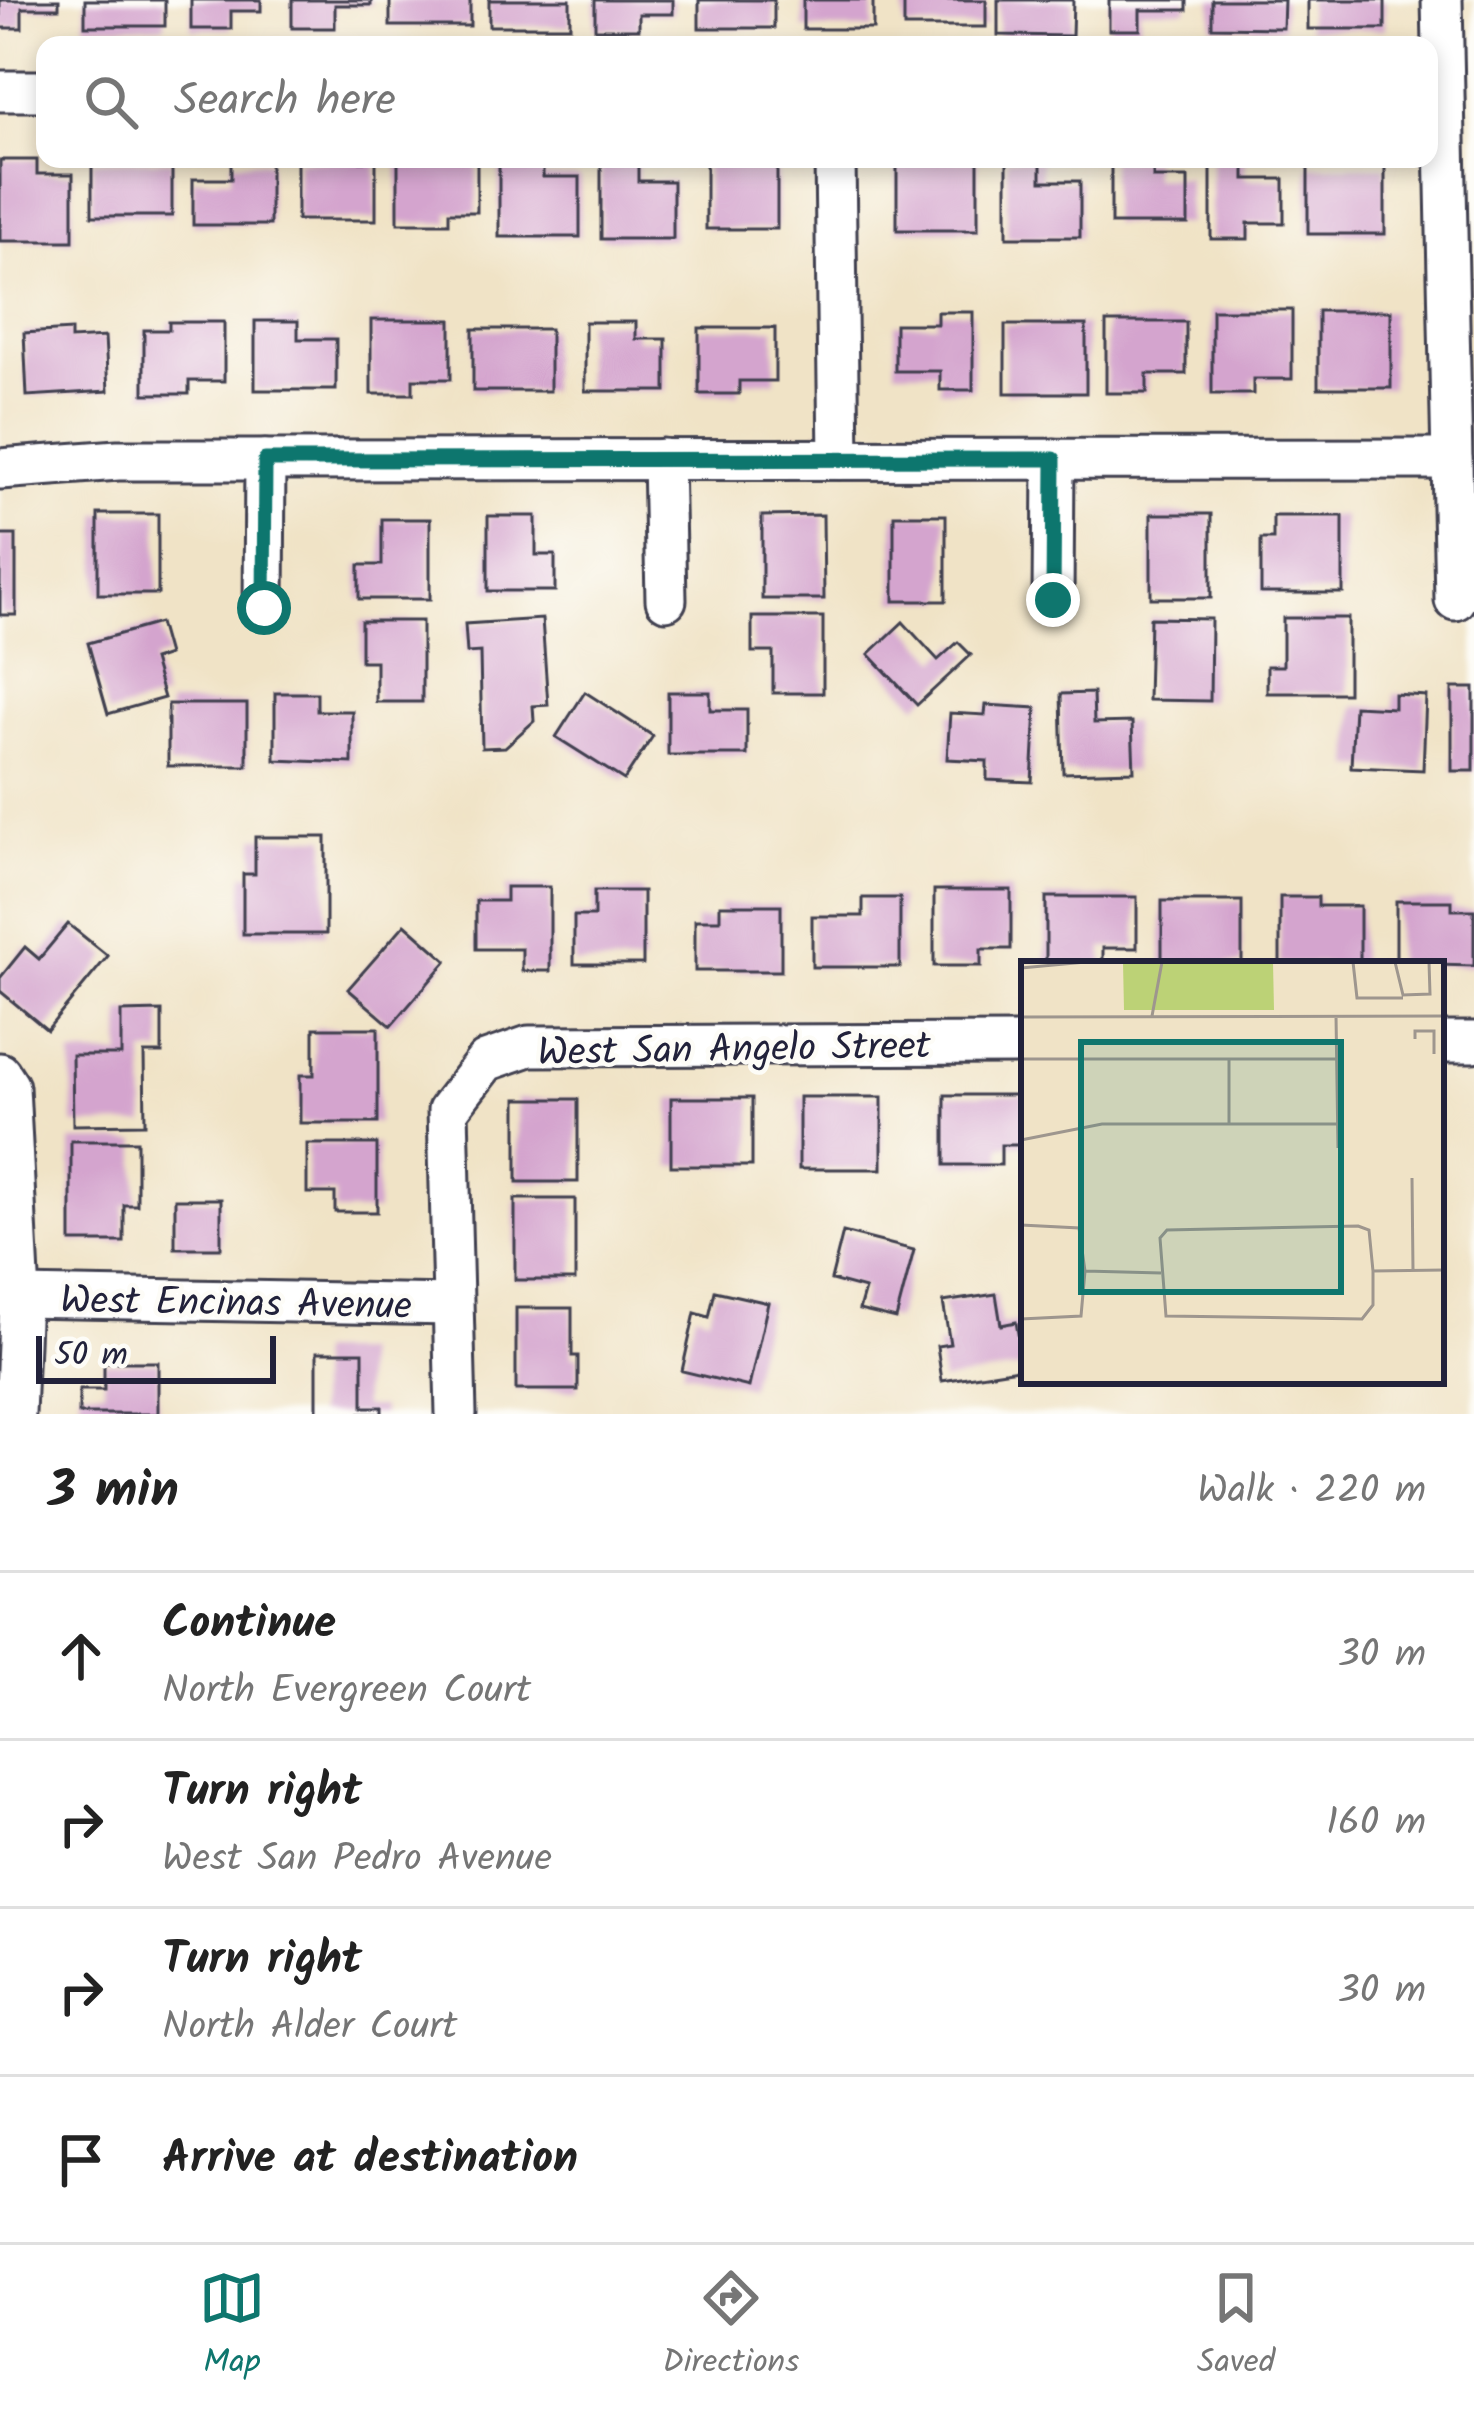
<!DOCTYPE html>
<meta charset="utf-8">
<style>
body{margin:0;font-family:Kalam,sans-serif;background:#f2f2f2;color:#222}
.scale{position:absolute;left:36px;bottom:30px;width:240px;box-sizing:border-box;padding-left:12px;border:6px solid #22223b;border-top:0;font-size:33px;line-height:42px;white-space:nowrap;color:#22223b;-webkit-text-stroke:9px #fdfcf7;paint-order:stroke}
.stop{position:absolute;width:36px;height:36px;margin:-27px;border:9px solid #0f766e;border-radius:50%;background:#fff}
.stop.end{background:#0f766e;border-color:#fff;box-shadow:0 3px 12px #0008}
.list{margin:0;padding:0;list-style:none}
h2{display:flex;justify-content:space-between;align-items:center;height:156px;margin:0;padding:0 48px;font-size:51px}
h2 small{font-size:39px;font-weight:400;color:#767676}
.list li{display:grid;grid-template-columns:78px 1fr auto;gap:36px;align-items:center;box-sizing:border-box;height:168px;padding:0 48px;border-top:3px solid #e0e0e0}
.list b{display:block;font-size:45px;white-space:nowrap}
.list p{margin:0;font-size:39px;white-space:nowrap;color:#767676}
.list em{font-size:39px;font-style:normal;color:#767676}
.icon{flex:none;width:66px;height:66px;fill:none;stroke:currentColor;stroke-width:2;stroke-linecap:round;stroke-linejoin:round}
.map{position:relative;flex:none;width:1474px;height:1414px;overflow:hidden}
.search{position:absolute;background:#fff;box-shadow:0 6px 18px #0003;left:36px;right:36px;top:36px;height:132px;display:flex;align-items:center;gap:30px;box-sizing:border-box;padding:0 42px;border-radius:24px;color:#767676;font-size:45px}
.sheet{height:828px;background:#fff}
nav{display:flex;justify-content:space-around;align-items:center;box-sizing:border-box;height:168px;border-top:3px solid #e0e0e0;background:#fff;font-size:33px;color:#767676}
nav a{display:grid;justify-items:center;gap:6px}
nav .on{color:#0f766e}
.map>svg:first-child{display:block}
.building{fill:#d4a4ce}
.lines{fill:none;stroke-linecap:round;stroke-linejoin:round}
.street-casing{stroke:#413f50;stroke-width:45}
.street{stroke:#fff;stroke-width:39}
.route{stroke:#0f766e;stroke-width:15}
.labels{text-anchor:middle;stroke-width:9;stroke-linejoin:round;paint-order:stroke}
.street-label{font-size:39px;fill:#22223b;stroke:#fdfcf7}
.inset-road{fill:none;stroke:#9e968e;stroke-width:3}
.view{fill:#0f766e;fill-opacity:0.15;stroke:#0f766e;stroke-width:6}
.inset-edge{fill:none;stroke:#22223b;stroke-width:6}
</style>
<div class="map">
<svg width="1474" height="1414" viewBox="0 0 1474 1414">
<rect width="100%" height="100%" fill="#fdfcf7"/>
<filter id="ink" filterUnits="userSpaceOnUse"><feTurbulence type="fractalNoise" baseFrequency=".00833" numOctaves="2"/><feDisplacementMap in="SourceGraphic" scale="24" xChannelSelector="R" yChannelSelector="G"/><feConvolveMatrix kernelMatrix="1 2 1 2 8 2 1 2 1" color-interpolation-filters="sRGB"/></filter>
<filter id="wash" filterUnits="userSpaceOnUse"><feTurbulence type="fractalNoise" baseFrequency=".004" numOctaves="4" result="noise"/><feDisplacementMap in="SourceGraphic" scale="48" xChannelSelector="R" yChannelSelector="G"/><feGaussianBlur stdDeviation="2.7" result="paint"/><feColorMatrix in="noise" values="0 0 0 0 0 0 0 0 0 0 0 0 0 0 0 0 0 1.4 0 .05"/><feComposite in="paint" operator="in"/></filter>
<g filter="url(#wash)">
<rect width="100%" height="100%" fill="#f0e3c6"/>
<g id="blocks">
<g class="building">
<polygon points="0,0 59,0 59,8 22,8 22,28 0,28"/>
<rect x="85" y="0" width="80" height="26"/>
<polygon points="191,0 261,0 261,11 231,11 231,29 191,29"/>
<polygon points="292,0 371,0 371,5 335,5 335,28 292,28"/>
<rect x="390" y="0" width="80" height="26"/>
<rect x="489" y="0" width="81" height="26"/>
<polygon points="595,0 673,0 673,14 639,14 639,29 595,29"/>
<rect x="699" y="0" width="75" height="28"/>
<rect x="803" y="0" width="70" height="29"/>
<rect x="904" y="0" width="82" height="27"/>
<polygon points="998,0 1073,0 1072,36 998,35"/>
<polygon points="1109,0 1187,0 1187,10 1140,10 1140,30 1109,30"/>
<polygon points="1212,0 1284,0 1283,28 1212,27"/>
<rect x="1308" y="0" width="77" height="29"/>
<polygon points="398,159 477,159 477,212 449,212 449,223 398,223"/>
<polygon points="601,159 638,159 638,181 673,181 673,239 601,239"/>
<rect x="706" y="159" width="71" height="70"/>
<polygon points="1007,159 1041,159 1041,181 1080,181 1080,237 1007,237"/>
<polygon points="1211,159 1245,159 1245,179 1284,179 1284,223 1248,223 1248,239 1211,239"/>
<polygon points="0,160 37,160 37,174 73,174 73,241 0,241"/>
<polygon points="499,160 543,160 543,177 580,177 580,237 499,237"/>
<rect x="897" y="160" width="81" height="70"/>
<polygon points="1111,160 1153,160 1153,178 1188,178 1188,224 1111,224"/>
<rect x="92" y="161" width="80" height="55"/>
<rect x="297" y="161" width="79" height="59"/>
<polygon points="231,162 270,162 270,225 193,225 193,179 231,179"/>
<rect x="1308" y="166" width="77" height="68"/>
<polygon points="1212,310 1292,310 1292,379 1253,379 1253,394 1212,394"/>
<rect x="1318" y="311" width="73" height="77"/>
<polygon points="937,312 973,312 973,390 940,390 940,371 895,371 895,324 937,324"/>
<polygon points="371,320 451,320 451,379 413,379 413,394 371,394"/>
<polygon points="255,321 298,321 298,339 336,339 336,390 255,390"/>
<polygon points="169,322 224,322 224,381 189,381 189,394 144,394 144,330 169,330"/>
<polygon points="585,322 636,322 636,339 666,339 666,391 585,391"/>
<polygon points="1106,322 1186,322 1186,374 1147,374 1147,393 1106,393"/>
<rect x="1005" y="325" width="81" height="68"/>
<polygon points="699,328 775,328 775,381 739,381 739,394 699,394"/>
<rect x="473" y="329" width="77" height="62"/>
<polygon points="71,330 71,339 105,337 108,391 27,396 24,333"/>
<rect x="98" y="514" width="60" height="80"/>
<rect x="1151" y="514" width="60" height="84"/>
<polygon points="823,515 824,599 762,599 762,516"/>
<rect x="894" y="515" width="52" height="86"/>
<polygon points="488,516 536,516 536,555 555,555 555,591 488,591"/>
<polygon points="1273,516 1343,516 1343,593 1261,593 1261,539 1273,539"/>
<polygon points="382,519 430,519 430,599 359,599 359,565 382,565"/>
<rect x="0" y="535" width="16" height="80"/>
<polygon points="752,617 823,617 823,693 773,693 773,652 752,652"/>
<polygon points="1150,618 1211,619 1210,701 1148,700"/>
<polygon points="1283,618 1348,618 1348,693 1267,693 1267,666 1283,666"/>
<polygon points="542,619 548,705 533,706 534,721 505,747 482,748 480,652 467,653 465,624"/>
<polygon points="361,621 422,621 422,702 376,702 376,661 361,661"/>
<polygon points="903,622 938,660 958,642 971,655 917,705 869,654"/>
<polygon points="159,623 168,655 153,660 164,698 108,714 88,643"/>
<rect x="1452" y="688" width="22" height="83"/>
<polygon points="585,692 653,736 624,780 556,737"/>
<polygon points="668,692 710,692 710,710 747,710 747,755 668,755"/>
<polygon points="275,693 317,693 317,711 352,711 352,763 275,760"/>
<polygon points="1093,693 1094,723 1132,722 1134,771 1063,773 1061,694"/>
<polygon points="1394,694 1426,696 1423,770 1351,767 1354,706 1394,708"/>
<rect x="168" y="704" width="79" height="62"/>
<polygon points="986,705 1036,708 1032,782 987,780 987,761 947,759 950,713 985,715"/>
<polygon points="255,837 326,837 326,934 243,934 243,874 255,874"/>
<polygon points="506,887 550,887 550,971 522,971 522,949 476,949 476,901 506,901"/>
<polygon points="934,890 1011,890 1011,949 981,949 981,966 934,966"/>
<polygon points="594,891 643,891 643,964 574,964 574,916 594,916"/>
<polygon points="1046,897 1137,897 1137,948 1103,948 1103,964 1046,964"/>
<polygon points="1280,897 1318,897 1318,906 1360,906 1360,964 1280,964"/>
<polygon points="863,898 900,898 900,967 812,967 812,916 863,916"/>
<rect x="1162" y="901" width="80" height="63"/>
<polygon points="1396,901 1452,901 1452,910 1474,910 1474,966 1396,964"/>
<polygon points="720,905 781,905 781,971 695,971 695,920 720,920"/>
<polygon points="68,924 108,956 47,1030 0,991 0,978 25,947 39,959"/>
<polygon points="405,924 447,961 391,1026 348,989"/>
<polygon points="162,1011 162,1053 144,1053 145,1124 73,1125 72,1055 121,1055 121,1012"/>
<polygon points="314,1028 378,1028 378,1123 300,1123 300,1075 314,1075"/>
<polygon points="945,1095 1024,1095 1024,1145 1001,1145 1001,1165 945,1165"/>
<rect x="799" y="1097" width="83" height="72"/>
<rect x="671" y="1098" width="81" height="68"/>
<rect x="517" y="1099" width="61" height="83"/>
<polygon points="71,1141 137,1141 137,1205 124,1205 124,1242 71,1242"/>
<polygon points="307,1144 377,1144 377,1212 335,1212 335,1193 307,1193"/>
<rect x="175" y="1199" width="46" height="49"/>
<rect x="515" y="1199" width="60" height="81"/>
<polygon points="843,1232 914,1250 896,1319 859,1310 865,1289 831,1280"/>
<polygon points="715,1291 768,1303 749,1387 682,1371 695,1313 709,1317"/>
<polygon points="996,1294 1001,1325 1016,1322 1024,1368 942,1381 937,1346 950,1344 943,1302"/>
<polygon points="516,1308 572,1308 572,1356 578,1356 578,1390 516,1390"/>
<polygon points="317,1352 363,1352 363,1407 382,1407 382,1414 317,1414"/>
<polygon points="104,1362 158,1362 158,1414 79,1414 79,1390 104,1390"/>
</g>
</g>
</g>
<g filter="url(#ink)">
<use href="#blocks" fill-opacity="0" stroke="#413f50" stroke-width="3"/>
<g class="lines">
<defs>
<g id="street">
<polyline points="1442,0 1455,600"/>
<polyline points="0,91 45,91"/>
<polyline points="835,159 839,459"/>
<polyline points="663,459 666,600"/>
<polyline points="0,469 118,460 1452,459"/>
<polyline points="1053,600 1054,459"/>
<polyline points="264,608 265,460"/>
<polyline points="1441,1042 1474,1042"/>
<polyline points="0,1073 9,1087 20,1297 15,1414"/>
<polyline points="20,1297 452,1305"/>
<polyline points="456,1414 448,1110 486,1061 529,1046 1024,1044"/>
</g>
</defs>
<use href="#street" class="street-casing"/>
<use href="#street" class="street"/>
</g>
</g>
<g class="lines" filter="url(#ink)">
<polyline class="route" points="264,608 265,460 1054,459 1053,600"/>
</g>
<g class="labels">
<g class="street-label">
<text transform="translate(734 1047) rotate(-1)" y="14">West San Angelo Street</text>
<text transform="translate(236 1301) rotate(1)" y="14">West Encinas Avenue</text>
</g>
</g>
<g transform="translate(1021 961)">
<rect width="423" height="423" fill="#f0e3c6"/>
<path d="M 102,1 L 252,1 L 253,49 L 103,49 Z" fill="#bcd276"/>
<path class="inset-road" d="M 332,1 L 336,37 L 382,37M 374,1 L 382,34 L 409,33 L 408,1M 0,7 L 65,1M 131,55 L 141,1M 315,55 L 317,187M 0,56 L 423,55M 394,78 L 394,70 L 413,70 L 413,93M 208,97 L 208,163M 0,98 L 315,98M 0,179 L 81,163 L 317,163M 391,217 L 392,309M 0,264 L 58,267 L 64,310 L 60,355 L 0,358M 337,265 L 348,269 L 352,310 L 352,344 L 341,358 L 145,355 L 139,277 L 146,269 ZM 64,310 L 140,312M 352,310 L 423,309"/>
<path class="view" d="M 60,81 L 320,81 L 320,331 L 60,331 Z"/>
<rect width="423" height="423" class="inset-edge"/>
</g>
</svg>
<div class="scale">50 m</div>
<div class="stop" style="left:264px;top:608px"></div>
<div class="stop end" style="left:1053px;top:600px"></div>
<div class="search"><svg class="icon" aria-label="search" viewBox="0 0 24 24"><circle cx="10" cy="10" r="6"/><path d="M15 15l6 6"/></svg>Search here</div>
</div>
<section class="sheet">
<h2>3 min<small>Walk · 220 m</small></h2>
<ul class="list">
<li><svg class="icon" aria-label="ahead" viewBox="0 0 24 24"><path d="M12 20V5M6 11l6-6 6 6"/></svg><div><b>Continue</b><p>North Evergreen Court</p></div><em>30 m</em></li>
<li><svg class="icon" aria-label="right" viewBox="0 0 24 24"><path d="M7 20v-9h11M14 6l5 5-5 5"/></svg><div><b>Turn right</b><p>West San Pedro Avenue</p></div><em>160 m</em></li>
<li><svg class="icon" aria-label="right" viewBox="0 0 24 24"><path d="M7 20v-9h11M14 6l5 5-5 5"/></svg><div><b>Turn right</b><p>North Alder Court</p></div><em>30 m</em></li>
<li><svg class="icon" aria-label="arrive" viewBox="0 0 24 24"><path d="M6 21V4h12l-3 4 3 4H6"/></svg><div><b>Arrive at destination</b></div></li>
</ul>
</section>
<nav>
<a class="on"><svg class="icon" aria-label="map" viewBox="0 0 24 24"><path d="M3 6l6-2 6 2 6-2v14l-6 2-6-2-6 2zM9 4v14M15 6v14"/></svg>Map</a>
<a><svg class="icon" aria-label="directions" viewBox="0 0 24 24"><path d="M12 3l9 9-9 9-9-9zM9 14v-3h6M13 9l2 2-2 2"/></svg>Directions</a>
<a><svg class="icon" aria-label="saved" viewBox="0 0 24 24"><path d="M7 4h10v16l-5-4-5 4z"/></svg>Saved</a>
</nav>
